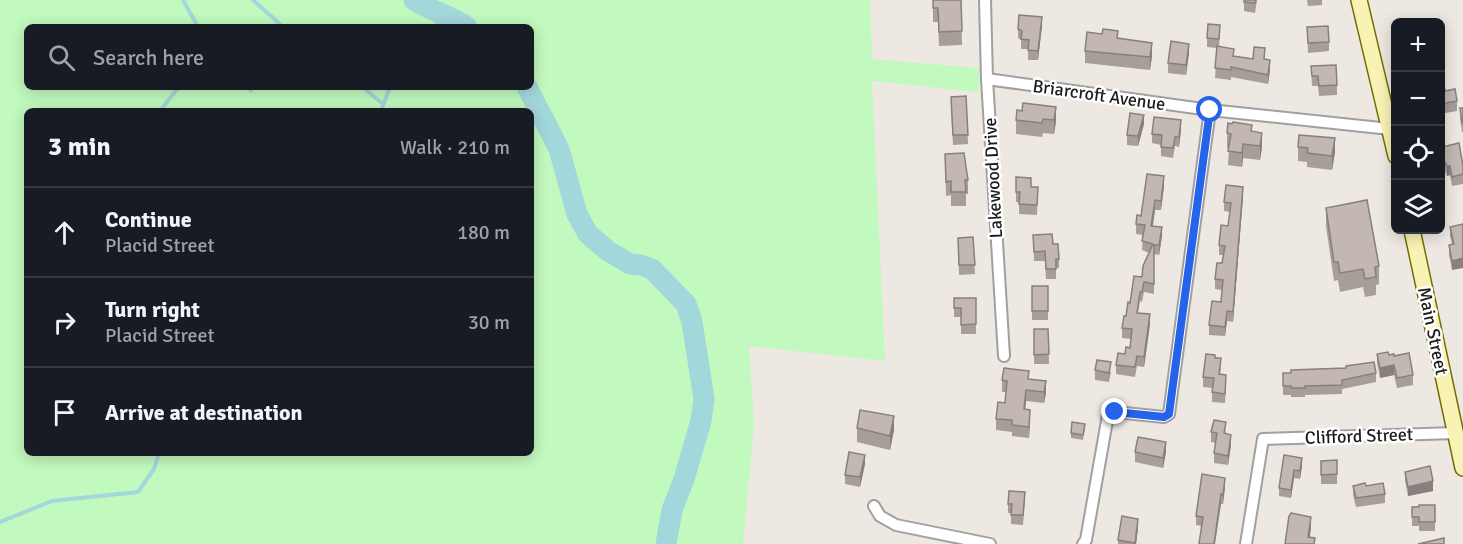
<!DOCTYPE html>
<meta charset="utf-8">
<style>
body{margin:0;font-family:Signika,sans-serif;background:#20242c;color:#f1f3f6}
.controls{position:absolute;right:18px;top:18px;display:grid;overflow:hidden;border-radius:9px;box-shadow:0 3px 15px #0003}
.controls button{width:54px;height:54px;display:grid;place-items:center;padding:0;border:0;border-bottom:2px solid #363941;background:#171b24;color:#f1f3f6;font:30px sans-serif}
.stop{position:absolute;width:18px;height:18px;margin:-14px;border:4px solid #2563eb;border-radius:50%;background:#fff}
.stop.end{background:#2563eb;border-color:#fff;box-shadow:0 2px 6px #0008}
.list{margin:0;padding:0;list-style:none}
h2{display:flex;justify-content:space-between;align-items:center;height:78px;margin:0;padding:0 24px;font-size:26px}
h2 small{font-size:20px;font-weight:400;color:#9ea1a6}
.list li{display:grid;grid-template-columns:39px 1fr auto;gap:18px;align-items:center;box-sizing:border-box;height:90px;padding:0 24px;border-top:2px solid #363941}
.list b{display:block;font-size:22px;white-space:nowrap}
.list p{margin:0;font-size:20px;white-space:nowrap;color:#9ea1a6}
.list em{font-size:20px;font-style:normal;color:#9ea1a6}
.icon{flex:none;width:33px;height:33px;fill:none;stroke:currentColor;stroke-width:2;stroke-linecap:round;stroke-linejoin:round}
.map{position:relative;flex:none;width:1463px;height:544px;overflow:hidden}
.search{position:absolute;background:#171b24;box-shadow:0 3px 15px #0003;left:24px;top:24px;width:510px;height:66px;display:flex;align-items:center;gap:15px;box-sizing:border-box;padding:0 21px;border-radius:9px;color:#9ea1a6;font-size:22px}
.panel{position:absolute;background:#171b24;box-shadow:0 3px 15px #0003;left:24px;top:108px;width:510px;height:348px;border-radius:9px}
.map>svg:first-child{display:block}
.park{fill:#c2f9be;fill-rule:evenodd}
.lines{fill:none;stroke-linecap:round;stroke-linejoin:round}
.stream{stroke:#a2d7dc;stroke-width:4}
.river{stroke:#a2d7dc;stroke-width:21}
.street-casing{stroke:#a0a0a0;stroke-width:14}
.secondary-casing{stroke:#726e05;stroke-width:18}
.street{stroke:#fff;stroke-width:10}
.secondary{stroke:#f9f2b5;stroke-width:15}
.wall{fill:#a79d99}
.shaded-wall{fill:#88807d}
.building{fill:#c2b7b2;stroke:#88807d;stroke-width:1.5}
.route{stroke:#2563eb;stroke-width:8}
.labels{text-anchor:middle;stroke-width:5;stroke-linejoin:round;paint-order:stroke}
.street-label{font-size:18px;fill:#1c1c1c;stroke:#fff}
</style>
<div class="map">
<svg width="1463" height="544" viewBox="0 0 1463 544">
<rect width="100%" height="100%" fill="#eee8e2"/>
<path class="park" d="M 0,0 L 870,0 L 872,59 L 979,68 L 979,92 L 872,81 L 885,361 L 749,346 L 754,425 L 743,544 L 0,544 ZM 27,27 L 531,27 L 531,87 L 27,87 ZM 27,111 L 531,111 L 531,453 L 27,453 Z"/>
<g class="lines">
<g class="stream">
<polyline points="183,0 198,27"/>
<polyline points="253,0 283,27"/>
<polyline points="435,27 444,15"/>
<polyline points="248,87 251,90"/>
<polyline points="362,87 382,103"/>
<polyline points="382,108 390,87"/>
<polyline points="160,111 177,89 186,87"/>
<polyline points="0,522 52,501 138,492 154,469 159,453"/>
</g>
<g class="river">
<path d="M 414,0 C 431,11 450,15 467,27"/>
<polyline points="527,87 559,149 577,214 588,234 608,251 630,264 641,265 652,269 686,304 692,322 704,399 701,421 684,479 672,510 666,544"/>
</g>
<defs>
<g id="street">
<polyline points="985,0 987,79 1004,356"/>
<polyline points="987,79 1210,110 1390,129"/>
<polyline points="874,506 880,516 896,525 990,544"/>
<polyline points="1083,544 1086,540 1108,415 1115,412 1164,417 1169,414 1210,110"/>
<polyline points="1246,544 1263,439 1456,433"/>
</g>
<g id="secondary">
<polyline points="1359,0 1396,156"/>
<polyline points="1412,230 1463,468"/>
</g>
</defs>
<use href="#street" class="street-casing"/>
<use href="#secondary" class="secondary-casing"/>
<use href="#street" class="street"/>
<use href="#secondary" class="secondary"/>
</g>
<g class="wall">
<polygon points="933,0 961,0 962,45 939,46 938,22 933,22"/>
<polygon points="1244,0 1257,0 1255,13 1244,11"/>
<polygon points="1303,0 1322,0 1322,5 1308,6 1307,0"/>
<polygon points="1042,26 1038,60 1028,60 1028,49 1021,49 1021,40 1018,38 1018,29"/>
<polygon points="1307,27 1329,42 1329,51 1308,53"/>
<polygon points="1220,35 1219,46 1234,56 1265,60 1270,70 1268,84 1231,77 1231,80 1215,78 1217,48 1207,47 1207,38"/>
<polygon points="1118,38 1152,56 1150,70 1085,63 1085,51"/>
<polygon points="1189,53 1186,75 1168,73 1168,63"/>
<polygon points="1311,66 1337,85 1337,95 1319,96 1318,86 1312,86"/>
<polygon points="1440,85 1445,91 1457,101 1457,111 1440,114"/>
<polygon points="966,96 968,144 953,145 951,106"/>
<polygon points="1056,107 1056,121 1054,134 1043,133 1042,137 1016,134 1016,120 1022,111"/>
<polygon points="1460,108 1463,108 1463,132 1462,132 1460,118"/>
<polygon points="1144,124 1138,146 1127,145 1127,135"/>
<polygon points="1181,130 1179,147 1175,146 1173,158 1161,156 1161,145 1152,143 1152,134"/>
<polygon points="1252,131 1262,147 1260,160 1243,158 1242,167 1228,165 1229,148 1227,148 1227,133"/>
<polygon points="1298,147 1335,152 1332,170 1307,167 1307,162 1298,161"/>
<polygon points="1442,147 1463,166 1463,184 1452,186 1450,175 1447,176 1444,169 1442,156"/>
<polygon points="945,154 968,180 968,194 966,194 966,206 951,206 951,195 946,196"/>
<polygon points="1016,177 1031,187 1038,187 1037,215 1019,214 1019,202 1016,202"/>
<polygon points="1164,186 1161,210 1155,210 1153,226 1162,236 1159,255 1154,254 1154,294 1144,292 1142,302 1140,301 1138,313 1150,324 1144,367 1137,366 1135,377 1116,374 1116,365 1130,348 1131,339 1122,338 1122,328 1130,303 1142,277 1149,253 1142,250 1143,235 1136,234 1136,224"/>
<polygon points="1243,196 1233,322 1227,321 1225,336 1209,335 1209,325 1221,302 1222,290 1215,289 1215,279 1222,263 1224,255 1219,255 1219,245 1228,226 1230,212 1224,211 1224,202"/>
<polygon points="1326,208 1379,266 1379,284 1376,285 1376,295 1365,297 1363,287 1340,292 1338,280 1334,281 1326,226"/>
<polygon points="1463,224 1452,270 1449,255 1449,245 1452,245 1450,236 1450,227"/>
<polygon points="1033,235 1053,244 1059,259 1059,268 1056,268 1056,279 1046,279 1045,261 1034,261"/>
<polygon points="973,237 975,274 959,275 958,238"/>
<rect x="1032" y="286" width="16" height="34"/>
<polygon points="954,298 976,298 976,334 961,334 961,317 954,317"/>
<polygon points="1034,329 1048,329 1049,364 1034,364"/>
<polygon points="1377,354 1394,356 1413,375 1413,385 1397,388 1394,375 1380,378 1377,363"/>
<polygon points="1215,358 1221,368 1220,375 1226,385 1225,403 1212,402 1212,388 1203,387 1203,377"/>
<polygon points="1095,370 1111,372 1109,382 1095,380"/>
<polygon points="1283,373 1376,373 1376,382 1342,389 1342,394 1305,395 1305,397 1291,397 1291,395 1283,395"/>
<polygon points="1029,379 1046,393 1044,403 1026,401 1025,409 1030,421 1029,438 1012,436 1012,432 996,430 996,419 1005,403 1006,392 1002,392 1002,380"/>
<polygon points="857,428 894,430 890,450 857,442"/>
<polygon points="1085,429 1083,440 1071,438 1071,433"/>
<polygon points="1226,431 1225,434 1231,445 1228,465 1214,463 1214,453 1216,443 1211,442 1211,432"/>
<polygon points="1135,452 1166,452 1163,468 1135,462"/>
<polygon points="1284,455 1302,466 1300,479 1294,478 1291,498 1279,496 1279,488"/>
<polygon points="1337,460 1337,484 1321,484 1321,461"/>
<polygon points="865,464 860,487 845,484 845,475"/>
<polygon points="1405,472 1433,491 1408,496 1405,481"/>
<polygon points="1353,486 1366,486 1385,494 1385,503 1356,507 1353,495"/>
<polygon points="1225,487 1223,504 1221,504 1202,526 1196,525 1196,516"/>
<polygon points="1025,501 1023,525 1011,524 1011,513 1008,513 1008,504"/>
<polygon points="1435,505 1435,531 1419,531 1419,526 1412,526 1412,507"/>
<polygon points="1138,528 1136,544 1118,544 1118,540"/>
</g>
<g class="shaded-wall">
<polygon points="1042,17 1042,26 1038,60 1038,51"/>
<polygon points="1152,43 1152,56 1150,70 1150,57"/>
<polygon points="1189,44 1189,53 1186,75 1186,65"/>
<polygon points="1270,60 1270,70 1268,84 1268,75"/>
<polygon points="1056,107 1056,121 1054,134 1054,120"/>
<polygon points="1144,115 1144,124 1138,146 1138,136"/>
<polygon points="1181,120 1181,130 1179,147 1179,137"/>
<polygon points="1262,133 1262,147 1260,160 1260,146"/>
<polygon points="1335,138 1335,152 1332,170 1332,156"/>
<polygon points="1243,144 1243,158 1242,167 1242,153"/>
<polygon points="1447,166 1450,166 1450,175 1447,176"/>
<polygon points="1164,176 1164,186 1161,210 1161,201"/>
<polygon points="1243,187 1243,196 1233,322 1233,312"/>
<polygon points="1155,200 1155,210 1151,235 1151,226"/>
<polygon points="1162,227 1162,236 1159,255 1159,245"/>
<polygon points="1463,258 1463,268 1452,270 1452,261"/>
<polygon points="1227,311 1227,321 1225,336 1225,327"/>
<polygon points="1150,314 1150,324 1144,367 1144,357"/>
<polygon points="1394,365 1394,375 1380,378 1380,368"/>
<polygon points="1046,381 1046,393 1044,403 1044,392"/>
<polygon points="1026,390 1026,401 1024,421 1024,409"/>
<polygon points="1030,410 1030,421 1029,438 1029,427"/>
<polygon points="894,416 894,430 890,450 890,436"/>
<polygon points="1231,435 1231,445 1228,465 1228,456"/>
<polygon points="1166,442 1166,452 1163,468 1163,458"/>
<polygon points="865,455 865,464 860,487 860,477"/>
<polygon points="1302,458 1302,466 1300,479 1300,471"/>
<polygon points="1294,470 1294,478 1291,498 1291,490"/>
<polygon points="1225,478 1225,487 1223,504 1223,495"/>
<polygon points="1433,481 1433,491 1408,496 1408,487"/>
<polygon points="1221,494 1221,504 1215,544 1214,544"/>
<polygon points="1311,517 1311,528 1309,544 1308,537"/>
<polygon points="1138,519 1138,528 1136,544 1135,544"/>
</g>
<g class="building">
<polygon points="933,0 961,0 962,31 939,32 938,8 933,8"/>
<polygon points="1244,0 1256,0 1255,3 1244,2"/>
<polygon points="1019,15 1042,17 1038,51 1028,50 1029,40 1021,39 1022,31 1018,29"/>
<polygon points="1208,24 1220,25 1219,39 1207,38"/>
<polygon points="1328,26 1329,42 1308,43 1307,27"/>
<polygon points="1103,29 1118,31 1117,38 1152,43 1150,57 1085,51 1087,32 1102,34"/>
<polygon points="1171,41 1189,44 1186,65 1168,63"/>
<polygon points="1217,46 1234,49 1233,56 1253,59 1254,47 1265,48 1264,59 1270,60 1268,75 1231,67 1231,70 1215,68"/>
<polygon points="1336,65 1337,85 1319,86 1318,76 1312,76 1311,66"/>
<polygon points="1444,84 1445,91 1455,89 1457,101 1440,104 1440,85"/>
<polygon points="966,96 968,135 953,135 951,97"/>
<polygon points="1023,103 1056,107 1054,120 1043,119 1042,123 1016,120 1017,110 1022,111"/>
<polygon points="1460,108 1463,108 1463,122 1462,123"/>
<polygon points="1130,113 1144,115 1138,136 1127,135"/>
<polygon points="1154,117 1181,120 1179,137 1175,137 1173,148 1161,147 1162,135 1152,134"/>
<polygon points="1233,122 1252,125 1251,131 1262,133 1260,146 1243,144 1242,153 1228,151 1231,134 1227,133 1228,123 1232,124"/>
<polygon points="1299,135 1335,138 1332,156 1307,153 1308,148 1298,147"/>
<polygon points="1459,143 1463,166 1463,174 1452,177 1450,166 1447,166 1444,160 1442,147"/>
<polygon points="964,153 968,180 965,180 966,192 951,192 951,181 946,182 945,154"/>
<polygon points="1147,174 1164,176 1161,201 1155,200 1151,226 1162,227 1159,245 1154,245 1154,284 1144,282 1142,292 1140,292 1137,313 1150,314 1144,357 1137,356 1135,367 1116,365 1118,353 1125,354 1126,347 1130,348 1132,329 1122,328 1124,316 1126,316 1128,302 1130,303 1134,276 1142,277 1143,266 1153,244 1142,241 1145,225 1136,224 1137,215 1141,216"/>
<polygon points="1016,177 1031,178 1031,187 1038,187 1037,205 1019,204 1020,192 1016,192"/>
<polygon points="1226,185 1243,187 1233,312 1227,311 1225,327 1209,325 1212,301 1221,302 1223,280 1215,279 1217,263 1222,263 1225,246 1219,245 1221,225 1228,226 1231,203 1224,202"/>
<polygon points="1367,200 1379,266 1375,267 1376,277 1365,279 1363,269 1340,273 1338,262 1334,262 1326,208"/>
<polygon points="1463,224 1463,258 1452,261 1449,245 1454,244 1450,227"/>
<polygon points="1052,234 1053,244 1058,244 1059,259 1056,259 1056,269 1046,269 1045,251 1034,252 1033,235"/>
<polygon points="973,237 975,265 959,265 958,238"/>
<rect x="1032" y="286" width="16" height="25"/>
<polygon points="954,298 976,298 976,324 961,325 961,308 954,308"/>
<polygon points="1034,329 1048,329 1049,354 1034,355"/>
<polygon points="1388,352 1389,355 1394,354 1394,356 1409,353 1413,375 1397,378 1394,365 1380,368 1377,354"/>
<polygon points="1206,354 1215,355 1215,358 1221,358 1219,374 1226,375 1225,394 1212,392 1214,378 1203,377"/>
<polygon points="1097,360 1111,362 1109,373 1095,370"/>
<polygon points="1374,362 1376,373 1342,380 1342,385 1305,386 1305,388 1291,388 1291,386 1283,386 1283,373 1291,373 1291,370 1346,368 1346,366"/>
<polygon points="1004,368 1029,371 1028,379 1046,381 1044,392 1026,390 1024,409 1030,410 1029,427 1012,425 1012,420 996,419 998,402 1005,403 1007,381 1002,380"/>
<polygon points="860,410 894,416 890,436 857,428"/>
<polygon points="1214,420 1226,422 1224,433 1231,435 1228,456 1214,453 1217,433 1211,432"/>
<polygon points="1072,422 1085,424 1083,435 1071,433"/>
<polygon points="1138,437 1166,442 1163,458 1135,452"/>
<polygon points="849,452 865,455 860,477 845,475"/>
<polygon points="1284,455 1302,458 1300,471 1294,470 1291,490 1279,488"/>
<polygon points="1337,460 1337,474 1321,475 1321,461"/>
<polygon points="1430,466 1433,481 1408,487 1405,472"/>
<polygon points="1202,474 1225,478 1223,495 1221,494 1214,544 1199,544 1203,517 1196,516"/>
<polygon points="1365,483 1366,486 1383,483 1385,494 1356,498 1353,486"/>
<polygon points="1009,491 1025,492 1023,515 1011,515 1012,504 1008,504"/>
<polygon points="1419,505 1435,505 1435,522 1419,522 1419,517 1412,517 1412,507 1419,507"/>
<polygon points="1291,513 1311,517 1308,537 1315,538 1314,544 1285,544 1289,516"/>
<polygon points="1122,516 1138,519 1135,543 1118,540"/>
<polygon points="1444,538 1444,544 1418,544"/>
</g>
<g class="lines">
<polyline class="route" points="1115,412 1164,417 1169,414 1210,110"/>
</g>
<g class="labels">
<g class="street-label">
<text transform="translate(1099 95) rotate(8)" y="6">Briarcroft Avenue</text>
<text transform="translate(993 178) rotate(-93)" y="6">Lakewood Drive</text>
<text transform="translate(1433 331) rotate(78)" y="6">Main Street</text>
<text transform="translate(1359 436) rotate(-2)" y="6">Clifford Street</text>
</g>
</g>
</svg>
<div class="controls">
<button>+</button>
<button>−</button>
<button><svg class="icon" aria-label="locate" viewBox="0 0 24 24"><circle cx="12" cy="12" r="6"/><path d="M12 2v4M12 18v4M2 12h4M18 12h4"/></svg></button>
<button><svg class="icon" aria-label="layers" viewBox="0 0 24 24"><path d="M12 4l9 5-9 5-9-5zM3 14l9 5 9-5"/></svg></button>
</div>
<div class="stop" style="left:1210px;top:110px"></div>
<div class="stop end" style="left:1115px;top:412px"></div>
<div class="search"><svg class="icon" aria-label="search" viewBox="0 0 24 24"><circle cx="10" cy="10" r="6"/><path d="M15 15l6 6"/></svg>Search here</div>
<section class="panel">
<h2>3 min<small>Walk · 210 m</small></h2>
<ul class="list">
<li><svg class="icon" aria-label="ahead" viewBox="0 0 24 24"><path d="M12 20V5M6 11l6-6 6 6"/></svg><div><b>Continue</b><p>Placid Street</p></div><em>180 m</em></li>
<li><svg class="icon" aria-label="right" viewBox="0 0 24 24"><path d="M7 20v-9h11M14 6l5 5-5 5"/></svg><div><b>Turn right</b><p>Placid Street</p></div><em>30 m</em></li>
<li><svg class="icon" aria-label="arrive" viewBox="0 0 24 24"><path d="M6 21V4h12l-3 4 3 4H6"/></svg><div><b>Arrive at destination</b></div></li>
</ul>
</section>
</div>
